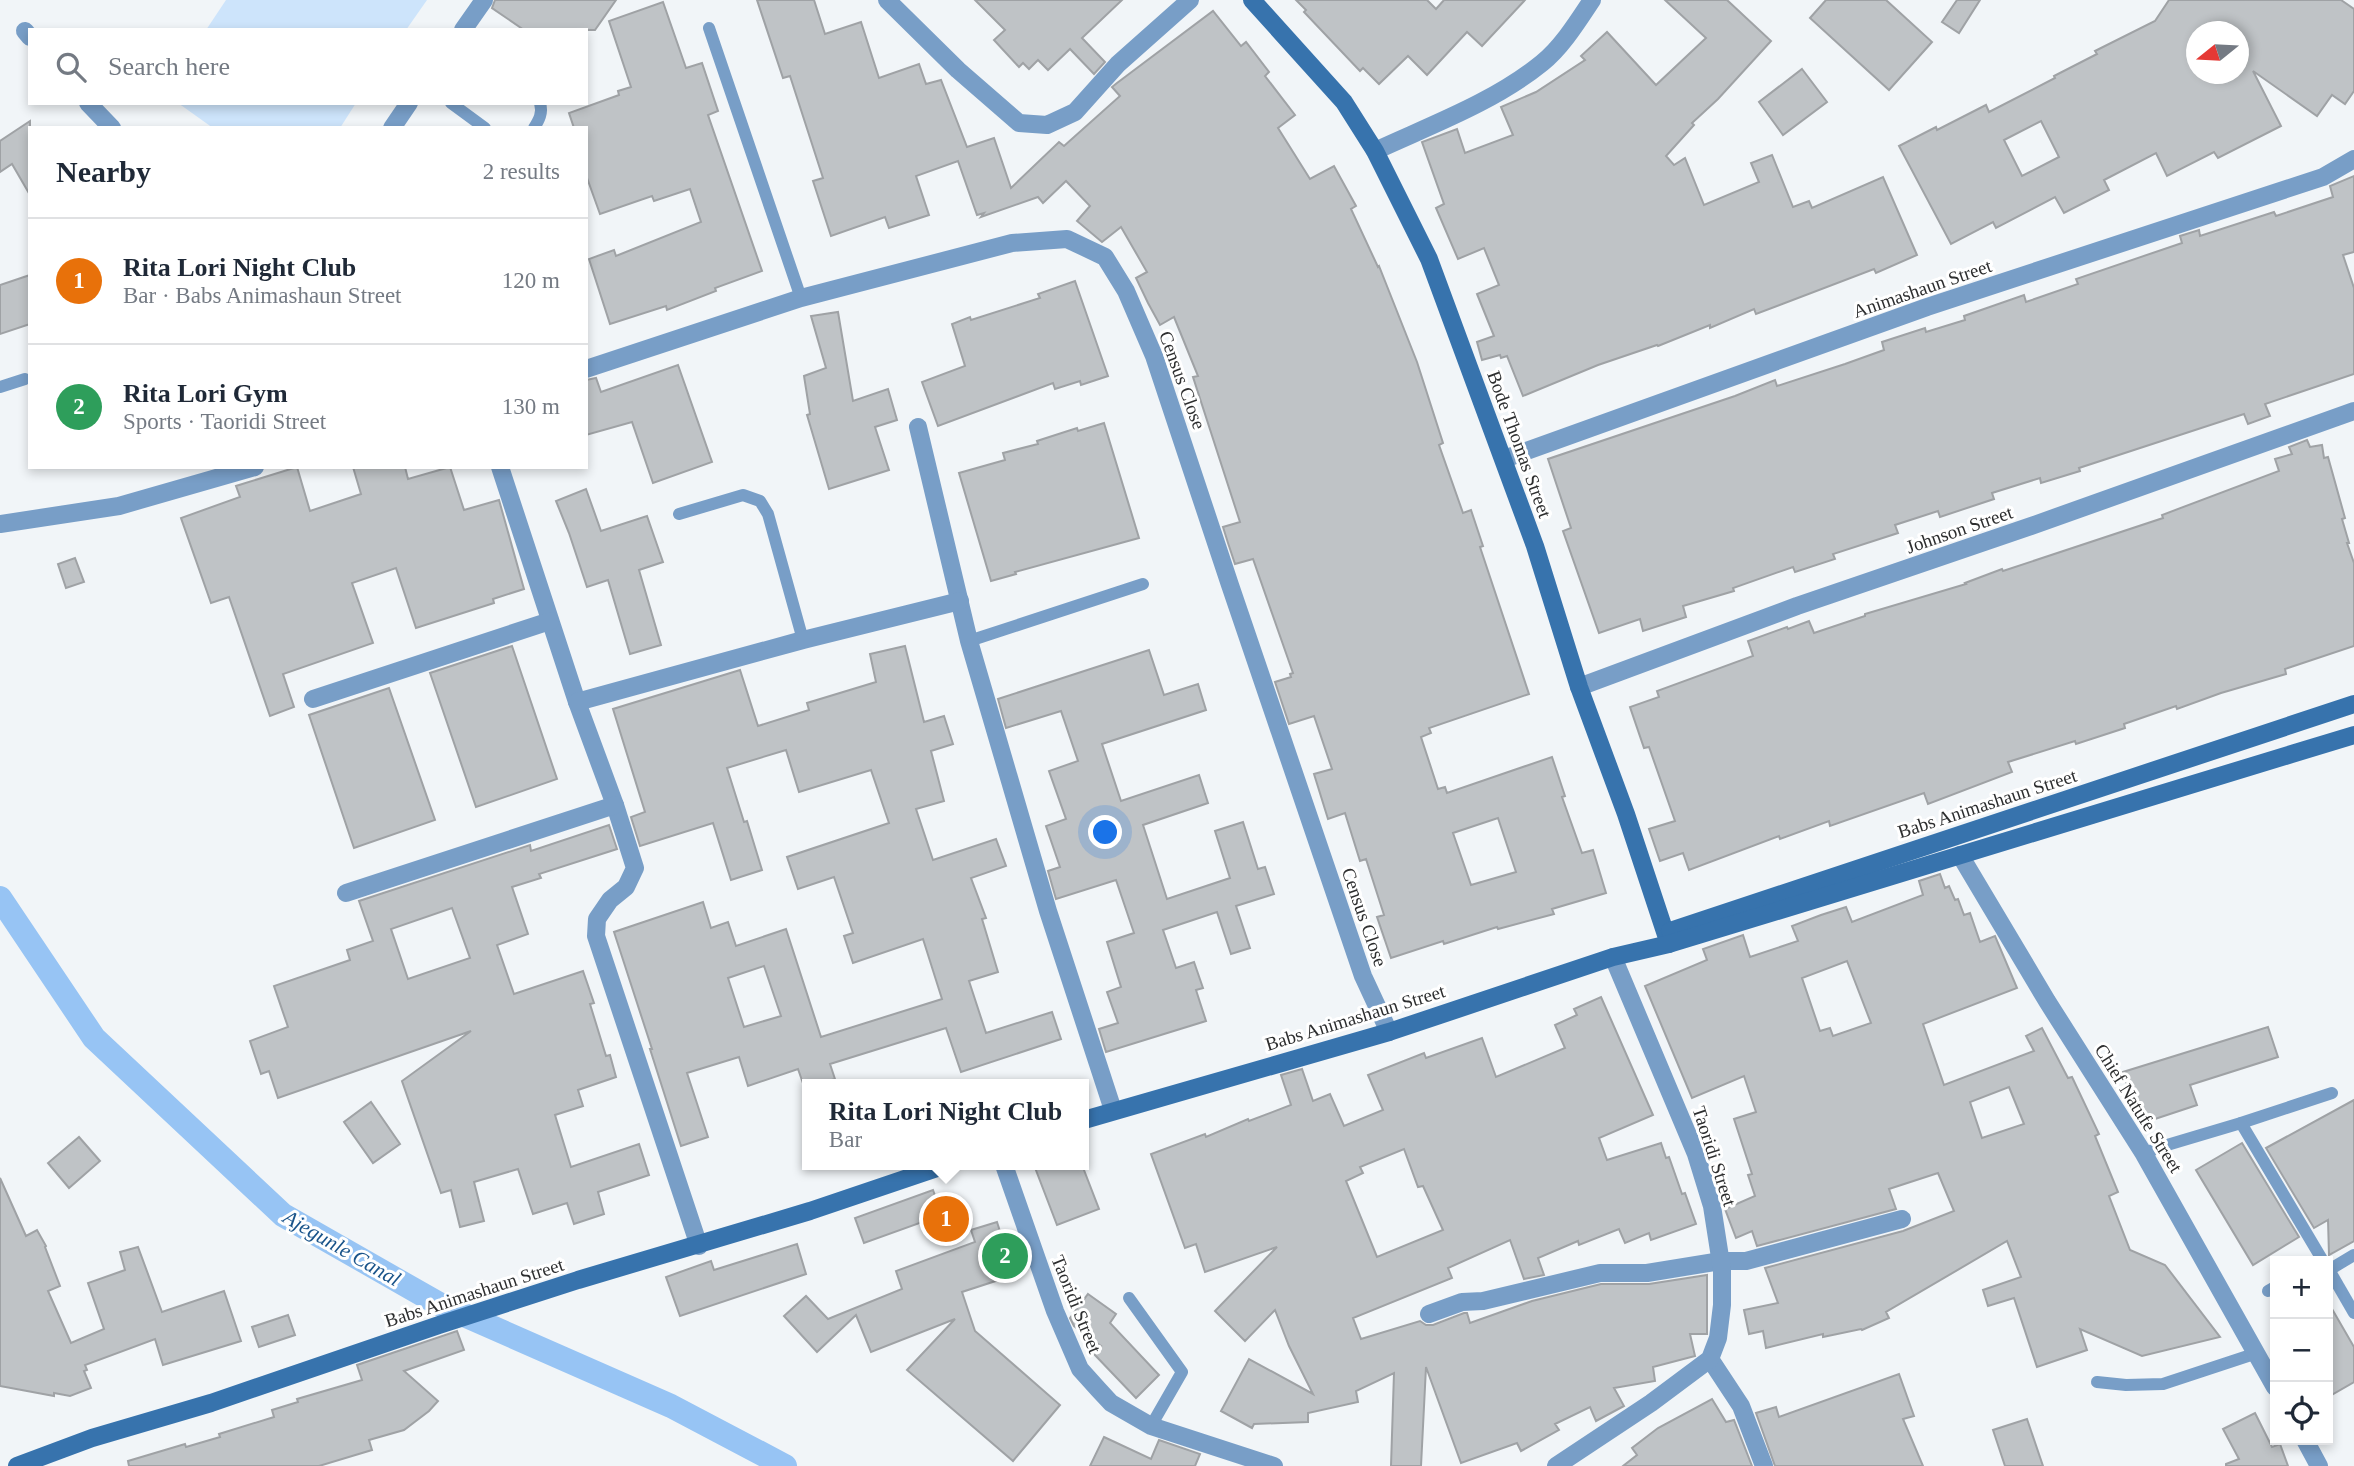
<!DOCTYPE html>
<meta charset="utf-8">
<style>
body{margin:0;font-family:"Times New Roman",serif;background:#f2f2f3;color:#1f2937}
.controls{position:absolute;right:21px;bottom:21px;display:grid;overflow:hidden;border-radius:0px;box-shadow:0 4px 10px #0003}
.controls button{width:63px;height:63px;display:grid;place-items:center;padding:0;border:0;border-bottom:2px solid #e0e1e3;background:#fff;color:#1f2937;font:35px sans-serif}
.compass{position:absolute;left:2186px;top:21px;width:63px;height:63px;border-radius:50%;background:#fff;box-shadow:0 4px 10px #0003;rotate:252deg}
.you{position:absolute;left:1106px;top:833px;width:24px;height:24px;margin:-18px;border:5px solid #fff;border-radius:50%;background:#1a73e8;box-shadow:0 0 0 10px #1a73e833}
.badge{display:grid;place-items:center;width:46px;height:46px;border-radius:50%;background:#75542b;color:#fff;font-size:23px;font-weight:700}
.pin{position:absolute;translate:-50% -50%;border:4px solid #fff;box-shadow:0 2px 7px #0006}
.popup{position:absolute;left:802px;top:1079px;width:287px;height:91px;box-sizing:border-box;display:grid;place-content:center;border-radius:0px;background:#fff;filter:drop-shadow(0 2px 5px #0005);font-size:23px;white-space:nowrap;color:#747a83}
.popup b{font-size:26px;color:#1f2937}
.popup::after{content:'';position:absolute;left:50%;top:100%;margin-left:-14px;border:14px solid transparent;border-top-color:#fff}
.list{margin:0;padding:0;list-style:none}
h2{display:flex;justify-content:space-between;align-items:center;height:91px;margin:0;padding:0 28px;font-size:30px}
h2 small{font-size:23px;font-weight:400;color:#747a83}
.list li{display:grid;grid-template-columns:46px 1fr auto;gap:21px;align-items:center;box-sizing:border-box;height:126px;padding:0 28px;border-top:2px solid #e0e1e3}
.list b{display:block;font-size:26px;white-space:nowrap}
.list p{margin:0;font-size:23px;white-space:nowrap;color:#747a83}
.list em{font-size:23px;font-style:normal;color:#747a83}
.icon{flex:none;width:38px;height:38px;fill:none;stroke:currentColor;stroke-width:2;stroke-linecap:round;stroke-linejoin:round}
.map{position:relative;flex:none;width:2354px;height:1466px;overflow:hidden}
.search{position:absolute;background:#fff;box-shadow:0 4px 10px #0003;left:28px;top:28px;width:560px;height:77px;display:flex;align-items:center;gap:18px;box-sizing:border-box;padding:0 24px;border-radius:0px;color:#747a83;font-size:26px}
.panel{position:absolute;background:#fff;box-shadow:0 4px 10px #0003;left:28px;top:126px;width:560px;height:343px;border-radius:0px}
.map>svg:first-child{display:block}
.green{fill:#cde4fb}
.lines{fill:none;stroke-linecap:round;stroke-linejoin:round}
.canal{stroke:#97c4f4;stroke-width:24}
.building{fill:#bfc3c6;stroke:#9fa2a5;stroke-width:2;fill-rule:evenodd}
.service{stroke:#789ec7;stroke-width:12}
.minor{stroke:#789ec7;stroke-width:18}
.secondary{stroke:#3773ad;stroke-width:18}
.labels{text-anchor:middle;stroke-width:6;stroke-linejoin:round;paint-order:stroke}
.street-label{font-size:19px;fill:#2d2e2f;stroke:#fff}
.water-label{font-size:21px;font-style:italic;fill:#1a548a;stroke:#fff}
</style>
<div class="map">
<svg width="2354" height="1466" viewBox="0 0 2354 1466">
<rect width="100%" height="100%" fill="#f1f5f8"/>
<g class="green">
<polygon points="226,0 427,0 406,30 206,30"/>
<polygon points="178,103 356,103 340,128 213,128"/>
</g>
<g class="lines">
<polyline class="canal" points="0,898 94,1038 283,1215 439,1304 671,1406 785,1466"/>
</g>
<g class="building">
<polygon points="495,0 616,0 595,30 524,30 492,8"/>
<path d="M 757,0 L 814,0 L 825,34 L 861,22 L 879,78 L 919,64 L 926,84 L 941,80 L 967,147 L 994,138 L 1011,188 L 1059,142 L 1064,146 L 1120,96 L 1112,87 L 1117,83 L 1213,11 L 1241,46 L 1246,42 L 1269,72 L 1265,76 L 1295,115 L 1278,128 L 1310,179 L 1334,166 L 1356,206 L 1351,209 L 1378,267 L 1379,266 L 1417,362 L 1443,443 L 1439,445 L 1463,513 L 1471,510 L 1483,546 L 1480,547 L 1529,694 L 1429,728 L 1431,733 L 1421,737 L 1438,789 L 1445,787 L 1447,793 L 1552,757 L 1565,796 L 1562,797 L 1582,853 L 1593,850 L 1606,893 L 1552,909 L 1554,914 L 1498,929 L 1497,927 L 1444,944 L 1443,941 L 1391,958 L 1377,917 L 1384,915 L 1366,859 L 1360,861 L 1345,813 L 1328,819 L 1314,774 L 1332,769 L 1314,716 L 1289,724 L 1275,682 L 1291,677 L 1290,674 L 1293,673 L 1253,559 L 1235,564 L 1228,543 L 1223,527 L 1240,522 L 1193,377 L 1198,376 L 1174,317 L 1160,325 L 1148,303 L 1136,278 L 1147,272 L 1121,227 L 1102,242 L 1077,221 L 1090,206 L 1066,181 L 1043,203 L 1038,197 L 981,217 L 984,213 L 977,215 L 958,161 L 916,176 L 929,215 L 889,228 L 885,217 L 831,236 L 813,181 L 823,178 L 790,76 L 783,78 ZM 1498,818 L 1516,872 L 1471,885 L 1453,833 Z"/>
<polygon points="975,0 1122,0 1082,38 1105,62 1094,74 1070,49 1048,70 1038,60 1029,69 1023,63 1019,67 994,40 1005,30"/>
<polygon points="1296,0 1427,0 1436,9 1444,0 1525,0 1482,46 1467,32 1427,75 1408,56 1379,84 1363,68 1360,71 1304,12 1306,10"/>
<polygon points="1665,0 1727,0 1771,41 1718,99 1692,123 1694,125 1666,156 1674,165 1685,158 1704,205 1759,182 1751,163 1772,155 1793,207 1809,201 1812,208 1883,177 1917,255 1876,273 1874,269 1756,314 1754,309 1710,328 1710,325 1658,346 1657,345 1598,365 1523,396 1507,356 1501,358 1500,355 1482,360 1477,342 1494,336 1477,294 1499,285 1484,248 1458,259 1436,208 1444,204 1422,142 1457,129 1465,153 1513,135 1501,107 1536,92 1585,60 1581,56 1607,32 1656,85 1706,38"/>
<polygon points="1826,0 1886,0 1932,42 1889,90 1810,18"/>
<polygon points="1957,0 1980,0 1959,33 1942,22"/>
<path d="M 2169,0 L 2341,0 L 2354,9 L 2354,91 L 2345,104 L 2332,95 L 2317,116 L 2253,71 L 2281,126 L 2218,158 L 2214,152 L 2167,176 L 2156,153 L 2104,180 L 2109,190 L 2064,213 L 2055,197 L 1996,228 L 1993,222 L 1951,244 L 1899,146 L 1936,127 L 1937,130 L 1986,105 L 1989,112 L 2055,78 L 2054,76 L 2097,54 L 2095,51 L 2155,21 ZM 2196,32 L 2238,32 L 2238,74 L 2196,74 ZM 2041,121 L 2059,157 L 2022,176 L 2004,140 Z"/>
<polygon points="663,2 686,68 702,63 718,111 708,115 762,271 715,288 716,291 667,310 666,306 610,324 589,259 614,250 616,256 701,222 690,189 654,201 652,196 600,214 586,175 586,128 574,128 569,113 619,95 618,91 631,87 609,21"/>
<polygon points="1802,69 1827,102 1783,135 1759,102"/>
<polygon points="30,121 30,195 12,164 0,172 0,141"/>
<polygon points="2354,176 2354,252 2343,255 2354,288 2354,374 2265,404 2270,416 2248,424 2244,414 2079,468 2080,471 2041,483 2040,478 1992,493 1994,499 1940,517 1938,511 1895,525 1898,533 1833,554 1835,559 1795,572 1793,567 1733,588 1734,591 1683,606 1686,617 1643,631 1640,619 1599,633 1563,531 1571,528 1548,459 1735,396 1775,380 1777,386 1845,364 1884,350 1882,342 1925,328 1926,332 1965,320 1964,316 2024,295 2026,302 2078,284 2076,279 2182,243 2180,236 2199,230 2200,236 2274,212 2276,216 2333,197 2330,186"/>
<polygon points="30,275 30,324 0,334 0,285"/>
<polygon points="1075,281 1108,376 1081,385 1080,381 1055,389 1053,383 938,426 922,382 965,366 952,324 970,317 971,320 1040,298 1038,294"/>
<polygon points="838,312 853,401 888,389 897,420 875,427 889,470 829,489 807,415 810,414 804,376 826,368 811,316"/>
<polygon points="678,365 712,462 653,483 632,422 586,435 586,380 596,378 601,392"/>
<polygon points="1104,423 1139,538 1015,572 1016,574 991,581 959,473 1005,460 1003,453 1038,444 1037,441 1077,428 1078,431"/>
<polygon points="2307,440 2310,447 2322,445 2324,458 2328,457 2345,518 2342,519 2349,543 2347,543 2354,563 2354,646 2285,669 2286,674 2221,693 2177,709 2176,706 2124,724 2125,728 2076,744 2075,741 2008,762 2012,772 1928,804 1924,793 1830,826 1829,821 1780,839 1779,836 1689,870 1683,853 1660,861 1649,829 1675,821 1649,747 1644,748 1630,707 1659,697 1657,691 1753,656 1748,641 1787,627 1788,629 1809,621 1814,633 1865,616 1865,614 1966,584 1965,583 2002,569 2003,571 2163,518 2162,515 2279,471 2275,459 2292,454 2289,447"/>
<polygon points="297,467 310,511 361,494 353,467 405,467 408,479 450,467 464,510 499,500 524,589 493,599 494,603 416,628 396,568 352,583 373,643 283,674 294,707 270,716 229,597 211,603 181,518 240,497 236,486"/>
<polygon points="586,489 601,531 647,516 663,562 639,570 661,645 630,654 608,580 587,587 569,533 556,501"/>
<polygon points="75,558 84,582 66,588 58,564"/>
<polygon points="512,646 557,779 476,807 430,673"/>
<path d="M 905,646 L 924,722 L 944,716 L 953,744 L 931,751 L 944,801 L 916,809 L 933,860 L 996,839 L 1006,866 L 971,878 L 986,918 L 982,919 L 998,972 L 969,981 L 986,1033 L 1052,1012 L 1061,1039 L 961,1072 L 946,1028 L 830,1064 L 835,1079 L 819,1084 L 808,1084 L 808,1088 L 805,1089 L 798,1069 L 748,1086 L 739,1057 L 687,1073 L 708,1137 L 681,1146 L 650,1049 L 652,1049 L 614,932 L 703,902 L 711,928 L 728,922 L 736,946 L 786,929 L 821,1037 L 942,999 L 923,939 L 853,963 L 844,936 L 853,933 L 834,877 L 798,889 L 787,857 L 889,823 L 871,770 L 799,792 L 786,750 L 727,768 L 744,822 L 747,821 L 762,870 L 731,880 L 713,823 L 640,846 L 631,817 L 645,812 L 613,709 L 740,670 L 758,726 L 809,710 L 807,703 L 876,682 L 870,654 ZM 764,966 L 781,1016 L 744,1027 L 728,978 Z"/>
<polygon points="1149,650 1164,695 1198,684 1206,710 1102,744 1121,801 1199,775 1208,803 1143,825 1167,899 1230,878 1215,831 1243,822 1258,869 1265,867 1274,894 1236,906 1250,948 1231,954 1217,912 1163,930 1176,968 1194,962 1203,988 1196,990 1206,1021 1106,1052 1099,1029 1118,1023 1107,992 1121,987 1107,942 1134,933 1116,880 1056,899 1048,871 1060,867 1046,826 1066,819 1049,771 1078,761 1061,711 1006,728 998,699"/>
<polygon points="389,688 435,820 354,848 309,715"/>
<path d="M 609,825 L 617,849 L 539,874 L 541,878 L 512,887 L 528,934 L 497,945 L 514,994 L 583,971 L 594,1003 L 590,1004 L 606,1056 L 610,1055 L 616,1077 L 578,1090 L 583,1106 L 555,1115 L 571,1167 L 639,1144 L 649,1175 L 598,1192 L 604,1214 L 574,1224 L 567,1203 L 533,1214 L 518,1169 L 474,1182 L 484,1221 L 460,1227 L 451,1190 L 441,1193 L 402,1081 L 471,1031 L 278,1098 L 269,1071 L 261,1074 L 250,1041 L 288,1027 L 274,986 L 350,960 L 347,950 L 373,941 L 359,901 L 530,845 L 531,851 ZM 452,908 L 470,958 L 408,979 L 391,929 Z"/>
<path d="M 1940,874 L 1945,888 L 1949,886 L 1955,900 L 1958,899 L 1964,915 L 1970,913 L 1980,942 L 1995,936 L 2017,988 L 1923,1024 L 1944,1085 L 2034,1051 L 2026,1036 L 2042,1028 L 2068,1078 L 2072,1077 L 2099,1134 L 2095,1136 L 2118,1192 L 2109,1196 L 2130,1250 L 2165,1265 L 2220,1337 L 2142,1356 L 2080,1329 L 2087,1350 L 2037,1367 L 2014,1298 L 1988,1306 L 1983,1290 L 2021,1277 L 2007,1241 L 1886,1312 L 1889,1318 L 1862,1330 L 1861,1329 L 1823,1337 L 1823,1334 L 1766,1348 L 1763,1331 L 1749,1334 L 1744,1310 L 1778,1303 L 1765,1268 L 1903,1231 L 1954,1211 L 1938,1173 L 1889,1189 L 1896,1209 L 1757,1246 L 1752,1231 L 1736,1238 L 1725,1209 L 1755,1196 L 1748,1175 L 1752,1174 L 1734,1119 L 1756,1112 L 1744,1076 L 1692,1098 L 1645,986 L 1707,960 L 1703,949 L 1743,935 L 1750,957 L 1798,941 L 1792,926 L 1821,915 L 1846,907 L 1852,922 L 1923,895 L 1919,881 ZM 1847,961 L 1871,1023 L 1833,1036 L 1830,1028 L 1820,1031 L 1802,978 ZM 2009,1087 L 2024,1124 L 1982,1138 L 1970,1102 Z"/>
<path d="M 1601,997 L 1653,1115 L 1599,1138 L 1607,1160 L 1661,1143 L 1666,1158 L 1669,1157 L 1682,1194 L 1685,1193 L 1696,1224 L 1651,1240 L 1649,1233 L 1625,1243 L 1619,1229 L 1579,1245 L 1578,1241 L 1538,1258 L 1544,1275 L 1524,1279 L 1510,1240 L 1448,1268 L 1452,1278 L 1353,1318 L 1361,1339 L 1420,1321 L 1426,1325 L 1433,1325 L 1464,1313 L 1467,1313 L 1470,1323 L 1532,1301 L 1601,1284 L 1649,1284 L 1707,1275 L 1707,1334 L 1690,1334 L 1695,1356 L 1653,1367 L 1655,1381 L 1614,1388 L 1624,1406 L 1596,1421 L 1590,1407 L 1555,1424 L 1559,1430 L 1521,1451 L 1517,1443 L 1461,1463 L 1426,1367 L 1421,1466 L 1391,1466 L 1394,1373 L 1356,1391 L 1358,1402 L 1308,1413 L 1308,1422 L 1254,1424 L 1252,1428 L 1221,1411 L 1249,1359 L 1313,1394 L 1289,1346 L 1275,1310 L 1245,1341 L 1215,1311 L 1277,1247 L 1205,1272 L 1196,1244 L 1185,1248 L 1151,1154 L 1205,1134 L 1206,1137 L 1248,1119 L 1249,1121 L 1291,1105 L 1281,1075 L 1302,1069 L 1313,1101 L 1330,1094 L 1344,1126 L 1383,1110 L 1368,1075 L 1424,1053 L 1426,1058 L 1482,1038 L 1496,1077 L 1565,1048 L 1555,1025 L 1577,1015 L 1574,1009 ZM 1404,1149 L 1418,1187 L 1423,1186 L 1443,1230 L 1377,1257 L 1346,1181 L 1363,1173 L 1360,1167 Z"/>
<polygon points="2268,1027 2278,1057 2190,1085 2197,1105 2146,1122 2139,1101 2133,1103 2123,1072"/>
<polygon points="2354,1100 2354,1241 2329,1255 2328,1220 2314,1228 2266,1148"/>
<polygon points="371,1102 400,1144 373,1163 344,1122"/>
<polygon points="79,1137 100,1161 69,1188 48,1163"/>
<polygon points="2242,1143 2299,1237 2253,1265 2196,1170"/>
<polygon points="1034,1165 1082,1165 1099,1209 1057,1225"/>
<polygon points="0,1178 26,1236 37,1230 46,1246 45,1247 60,1286 48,1291 71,1343 104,1329 88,1283 125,1270 120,1252 138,1247 162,1312 224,1291 241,1341 163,1365 155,1339 85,1365 87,1370 84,1371 91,1388 70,1396 54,1393 54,1396 0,1386"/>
<polygon points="933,1190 942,1215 864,1243 855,1218"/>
<polygon points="997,1222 1014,1275 962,1292 975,1331 1060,1405 1013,1461 907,1370 955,1319 871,1352 856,1315 817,1352 784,1316 806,1296 828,1319 902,1289 896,1271 975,1242 971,1230"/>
<polygon points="797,1244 806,1274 680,1316 666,1277 711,1261 714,1270"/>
<polygon points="1088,1294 1116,1314 1110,1323 1159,1375 1136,1398 1093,1353 1101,1346 1074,1326 1070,1318"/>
<polygon points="2328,1302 2354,1347 2354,1382 2328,1397"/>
<polygon points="288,1315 295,1335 259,1347 252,1327"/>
<polygon points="457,1331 464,1350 404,1371 438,1401 429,1411 404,1430 369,1440 372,1450 319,1466 129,1466 128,1461 185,1444 186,1447 220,1437 219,1434 274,1417 272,1410 298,1402 297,1399 362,1380 357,1365"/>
<polygon points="1899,1374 1914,1416 1903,1419 1923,1466 1775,1466 1756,1413 1776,1407 1779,1417"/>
<polygon points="1712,1399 1726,1422 1734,1420 1752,1466 1623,1466 1637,1455 1632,1448 1658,1428"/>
<polygon points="2255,1413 2272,1447 2280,1444 2288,1466 2226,1466 2226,1464 2239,1459 2223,1429"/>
<polygon points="2027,1419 2043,1466 2005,1466 1993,1430"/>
<polygon points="1104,1437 1151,1459 1159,1440 1200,1454 1195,1466 1090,1466"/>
</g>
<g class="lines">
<g class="service">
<polyline points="709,28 801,298"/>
<polyline points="451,103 485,128"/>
<path d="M 534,128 C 539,120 543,113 540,103"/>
<polyline points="0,387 25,379"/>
<polyline points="679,514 743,495 760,501 768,514 803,640"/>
<polyline points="969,641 1143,584"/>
<polyline points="2241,1123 2332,1093"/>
<polyline points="2144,1154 2157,1148 2241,1123 2323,1261"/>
<polyline points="2328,1268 2354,1313"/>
<polyline points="2329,1270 2354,1255"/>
<polyline points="2268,1291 2275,1287"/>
<polyline points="1129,1298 1182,1372 1151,1426"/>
<polyline points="2097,1382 2126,1385 2163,1384 2257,1353"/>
</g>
<g class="minor">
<polyline points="887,0 958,70 1019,123 1047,125 1075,112 1118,64 1190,0"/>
<polyline points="463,30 484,0"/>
<polyline points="25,31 30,37"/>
<polyline points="88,103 112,128"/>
<polyline points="392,128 409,103"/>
<path d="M 1375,151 C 1431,125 1494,102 1542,63 C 1562,47 1578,21 1592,0"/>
<polyline points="586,369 801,298 1012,243 1067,239 1105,257 1126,291 1154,356 1230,585 1363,976 1389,1032"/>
<polyline points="918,427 969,641 1048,911 1113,1110"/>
<polyline points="1504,459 1927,307 2323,177 2354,159"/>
<polyline points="500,467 577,702 615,805 635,868 626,887 610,900 597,919 596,936 699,1246"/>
<polyline points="0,524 119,506 255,467"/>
<polyline points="1579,687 1797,606 2034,525 2354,411"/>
<polyline points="313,699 550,621"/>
<polyline points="577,702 803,640 960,601"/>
<polyline points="1960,855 2047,1001 2144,1154 2275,1387"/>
<polyline points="346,893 615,805"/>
<polyline points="1004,1165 1055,1311 1080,1369 1098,1389 1111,1403 1151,1426 1274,1466"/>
<polyline points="1429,1314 1462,1302 1483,1301 1600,1273 1647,1273 1721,1261 1746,1261 1902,1219"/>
<polyline points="1710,1359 1741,1406 1764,1466"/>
<polyline points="2305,1440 2319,1466"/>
<polyline points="1556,1466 1651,1403 1710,1359 1718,1338 1722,1305 1722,1270 1712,1206 1696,1154 1613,957"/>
</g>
<g class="secondary">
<polyline points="1252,0 1344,102 1375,151 1429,259 1535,546 1579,687 1626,814 1669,944"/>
<polyline points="1670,931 2354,704"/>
<polyline points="1084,1120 1389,1032 1613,957 1669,944 2354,735"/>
<polyline points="17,1466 92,1438 211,1403 439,1325 578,1280 810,1211 946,1165"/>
</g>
</g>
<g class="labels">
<g class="street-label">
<text transform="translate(1922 288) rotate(-19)" y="7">Animashaun Street</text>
<text transform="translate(1183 380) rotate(70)" y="7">Census Close</text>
<text transform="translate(1520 444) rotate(70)" y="7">Bode Thomas Street</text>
<text transform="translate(1959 529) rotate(-19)" y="7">Johnson Street</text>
<text transform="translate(1987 803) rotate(-18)" y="7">Babs Animashaun Street</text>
<text transform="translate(1365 917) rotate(71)" y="7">Census Close</text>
<text transform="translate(1355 1017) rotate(-17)" y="7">Babs Animashaun Street</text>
<text transform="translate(2139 1108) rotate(58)" y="7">Chief Natufe Street</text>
<text transform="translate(1715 1156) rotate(72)" y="7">Taoridi Street</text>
<text transform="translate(474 1292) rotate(-18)" y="7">Babs Animashaun Street</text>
<text transform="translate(1077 1304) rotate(68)" y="7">Taoridi Street</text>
</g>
<g class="water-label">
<text transform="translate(342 1248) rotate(30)" y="7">Ajegunle Canal</text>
</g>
</g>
</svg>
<div class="controls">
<button>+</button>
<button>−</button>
<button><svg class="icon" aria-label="locate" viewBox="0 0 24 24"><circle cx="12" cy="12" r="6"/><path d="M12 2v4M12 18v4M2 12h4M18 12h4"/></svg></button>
</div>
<svg class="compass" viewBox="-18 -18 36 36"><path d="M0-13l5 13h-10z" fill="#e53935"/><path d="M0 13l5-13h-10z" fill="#747a83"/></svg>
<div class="you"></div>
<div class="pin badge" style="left:946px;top:1219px;background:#e8710a">1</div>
<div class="popup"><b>Rita Lori Night Club</b>Bar</div>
<div class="pin badge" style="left:1005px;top:1256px;background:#2e9e5b">2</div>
<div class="search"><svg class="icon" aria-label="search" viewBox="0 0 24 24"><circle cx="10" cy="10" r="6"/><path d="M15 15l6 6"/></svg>Search here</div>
<section class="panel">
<h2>Nearby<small>2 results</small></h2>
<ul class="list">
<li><span class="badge" style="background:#e8710a">1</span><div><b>Rita Lori Night Club</b><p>Bar · Babs Animashaun Street</p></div><em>120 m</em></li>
<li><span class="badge" style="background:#2e9e5b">2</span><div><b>Rita Lori Gym</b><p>Sports · Taoridi Street</p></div><em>130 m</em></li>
</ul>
</section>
</div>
